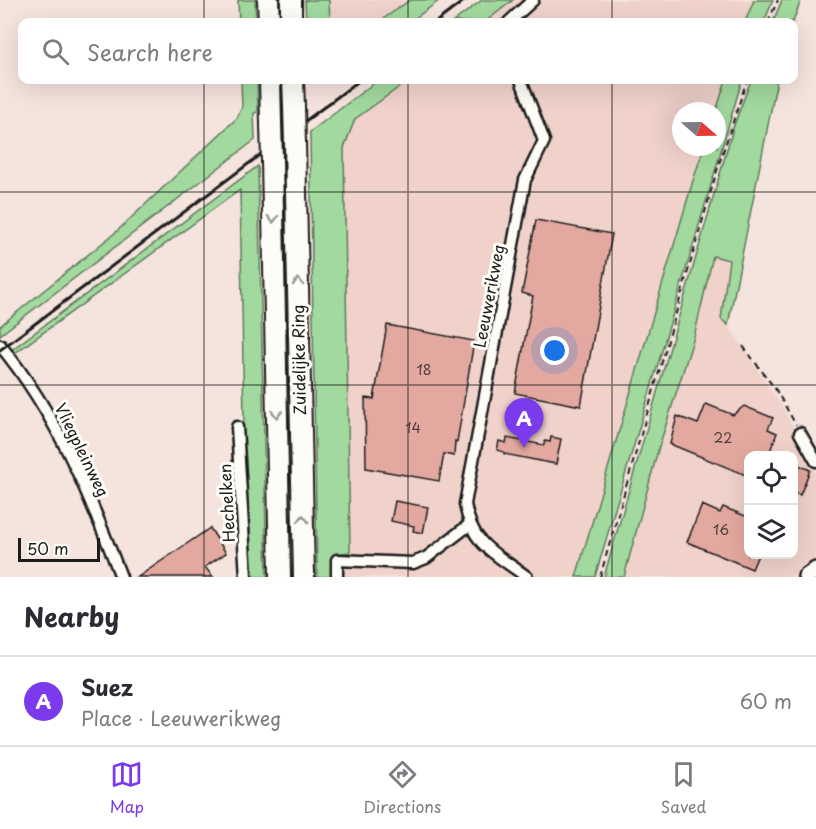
<!DOCTYPE html>
<meta charset="utf-8">
<style>
body{margin:0;font-family:"Playpen Sans",sans-serif;background:#f2f2f3;color:#2b2b33}
.controls{position:absolute;right:18px;bottom:18px;display:grid;overflow:hidden;border-radius:12px;box-shadow:0 6px 24px #0002}
.controls button{width:54px;height:54px;display:grid;place-items:center;padding:0;border:0;border-bottom:2px solid #e1e1e2;background:#fff;color:#2b2b33;font:30px sans-serif}
.compass{position:absolute;left:672px;top:102px;width:54px;height:54px;border-radius:50%;background:#fff;box-shadow:0 6px 24px #0002;rotate:110deg}
.scale{position:absolute;left:18px;bottom:15px;width:82px;box-sizing:border-box;padding-left:6px;border:3px solid #1c1c1c;border-top:0;font-size:16px;line-height:21px;white-space:nowrap;color:#1c1c1c;-webkit-text-stroke:4px #fdfcf7;paint-order:stroke}
.you{position:absolute;left:555px;top:351px;width:21px;height:21px;margin:-15px;border:4px solid #fff;border-radius:50%;background:#1a73e8;box-shadow:0 0 0 9px #1a73e833}
.badge{display:grid;place-items:center;width:39px;height:39px;border-radius:50%;background:#7c3aed;color:#fff;font-size:20px;font-weight:700}
.pin{position:absolute;translate:-50% -50px;filter:drop-shadow(0 2px 3px #0008)}
.pin::after{content:'';position:absolute;top:32px;width:21px;height:18px;background:inherit;clip-path:polygon(0 0,100% 0,50% 100%)}
.list{margin:0;padding:0;list-style:none}
h2{display:flex;justify-content:space-between;align-items:center;height:78px;margin:0;padding:0 24px;font-size:26px}
h2 small{font-size:20px;font-weight:400;color:#7c7c81}
.list li{display:grid;grid-template-columns:39px 1fr auto;gap:18px;align-items:center;box-sizing:border-box;height:90px;padding:0 24px;border-top:2px solid #e1e1e2}
.list b{display:block;font-size:22px;white-space:nowrap}
.list p{margin:0;font-size:20px;white-space:nowrap;color:#7c7c81}
.list em{font-size:20px;font-style:normal;color:#7c7c81}
.icon{flex:none;width:33px;height:33px;fill:none;stroke:currentColor;stroke-width:2;stroke-linecap:round;stroke-linejoin:round}
.map{position:relative;flex:none;width:816px;height:577px;overflow:hidden}
.search{position:absolute;background:#fff;box-shadow:0 6px 24px #0002;left:18px;right:18px;top:18px;height:66px;display:flex;align-items:center;gap:15px;box-sizing:border-box;padding:0 21px;border-radius:12px;color:#7c7c81;font-size:22px}
.sheet{height:168px;background:#fff}
nav{display:flex;justify-content:space-around;align-items:center;box-sizing:border-box;height:84px;border-top:2px solid #e1e1e2;background:#fff;font-size:16px;color:#7c7c81}
nav a{display:grid;justify-items:center;gap:3px}
nav .on{color:#7c3aed}
.map>svg:first-child{display:block}
.built{fill:#f0d2cb;fill-rule:evenodd}
.green{fill:#a1d99e;stroke:#5e7a5d;stroke-width:1.5}
.building{fill:#e3a9a0;stroke:#1c1c1c;stroke-width:1.5}
.lines{fill:none;stroke-linecap:round;stroke-linejoin:round}
.street-casing{stroke:#1c1c1c;stroke-width:15}
.secondary-casing{stroke:#1c1c1c;stroke-width:20}
.highway-casing{stroke:#1c1c1c;stroke-width:24}
.path{stroke:#1c1c1c;stroke-width:2;stroke-dasharray:6 4.5;stroke-linecap:butt}
.street{stroke:#fdfcf7;stroke-width:10}
.secondary{stroke:#fdfcf7;stroke-width:15}
.highway{stroke:#fdfcf7;stroke-width:20}
.rail{stroke:#1c1c1c;stroke-width:3}
.highway-bridge-casing{stroke:#1c1c1c;stroke-width:24;stroke-linecap:butt}
.highway-bridge{stroke:#fdfcf7;stroke-width:20}
.oneway{stroke:#989794}
.grid{fill:none;stroke:#1c1c1c;stroke-width:1.5;stroke-opacity:0.55}
.labels{text-anchor:middle;stroke-width:6;stroke-linejoin:round;paint-order:stroke}
.number-label{font-size:14px;fill:#4e3f3d}
.street-label{font-size:16px;fill:#1c1c1c;stroke:#fdfcf7}
</style>
<div class="map">
<svg width="816" height="577" viewBox="0 0 816 577">
<rect width="100%" height="100%" fill="#f5e3dd"/>
<filter id="ink" filterUnits="userSpaceOnUse"><feTurbulence type="fractalNoise" baseFrequency=".0167" numOctaves="2"/><feDisplacementMap in="SourceGraphic" scale="12" xChannelSelector="R" yChannelSelector="G"/><feConvolveMatrix kernelMatrix="1 2 1 2 8 2 1 2 1" color-interpolation-filters="sRGB"/></filter>
<g filter="url(#ink)">
<g class="built">
<polygon points="329,0 410,0 379,22 330,22"/>
<polygon points="513,0 754,0 745,22 485,22"/>
<polygon points="409,80 726,80 716,111 681,111 681,147 704,147 576,577 334,577 334,554 350,552 344,148 355,119"/>
<path d="M 713,256 L 729,260 L 721,319 L 728,325 L 783,408 L 816,473 L 816,561 L 793,577 L 624,577 L 658,450 L 694,337 ZM 748,455 L 794,455 L 794,554 L 748,554 Z"/>
</g>
<g class="green">
<polygon points="238,0 255,0 256,22 239,22"/>
<polygon points="305,0 329,0 330,22 306,22"/>
<polygon points="410,0 440,0 410,22 379,22"/>
<polygon points="482,0 513,0 485,22 453,22"/>
<polygon points="754,0 773,0 764,22 745,22"/>
<polygon points="782,0 801,0 793,22 773,22"/>
<polygon points="241,80 257,80 258,112 254,113 255,140 0,335 0,326 116,232 237,118 242,107"/>
<polygon points="378,80 409,80 355,119 344,148 350,552 335,554 334,577 317,577 310,132"/>
<polygon points="726,80 742,80 595,577 576,577 692,184 704,147 717,147 716,111"/>
<polygon points="751,80 777,80 728,325 721,319 729,260 713,256 694,337 658,450 624,577 604,577 734,125"/>
<polygon points="258,166 267,577 249,577 241,423 244,422 240,190 12,355 10,351"/>
</g>
<g class="building">
<polygon points="536,220 612,234 581,406 515,393 533,296 522,293"/>
<polygon points="387,325 474,341 457,442 455,441 454,456 444,454 439,481 366,468 365,398 374,399"/>
<polygon points="706,404 733,415 744,406 773,418 768,429 777,433 768,456 748,456 748,476 670,444 677,416 698,424"/>
<polygon points="551,437 561,439 556,464 504,454 504,452 497,450 499,441 506,443 507,438 544,445 545,441 550,442"/>
<polygon points="794,463 810,470 800,495 794,493"/>
<polygon points="395,501 428,507 423,533 413,531 414,526 391,521"/>
<polygon points="702,505 720,513 723,507 748,517 748,555 758,555 752,569 687,542"/>
<polygon points="210,528 226,553 205,567 213,577 138,577"/>
</g>
<g class="lines">
<defs>
<g id="street">
<polyline points="509,22 533,0"/>
<path d="M 521,80 L 544,141 L 525,180 L 465,504 C 472,546 495,553 527,577"/>
<path d="M 0,345 C 57,414 89,494 121,577"/>
<polyline points="237,427 246,577"/>
<polyline points="800,433 816,461"/>
<polyline points="337,577 337,560 413,563 426,558 469,525"/>
</g>
<polyline id="secondary" points="806,577 816,570"/>
<g id="highway">
<polyline points="268,0 269,22"/>
<polyline points="291,0 291,22"/>
<polyline points="270,80 271,123"/>
<polyline points="293,80 294,106"/>
<polyline points="295,143 304,577"/>
<polyline points="272,160 280,577"/>
</g>
</defs>
<use href="#street" class="street-casing"/>
<use href="#secondary" class="secondary-casing"/>
<use href="#highway" class="highway-casing"/>
<g class="path">
<polyline points="768,22 778,0"/>
<polyline points="743,346 776,390 796,425"/>
<polyline points="600,577 718,167 747,80"/>
</g>
<use href="#street" class="street"/>
<use href="#secondary" class="secondary"/>
<use href="#highway" class="highway"/>
<g class="rail">
<polyline points="436,22 465,0"/>
<polyline points="0,350 360,80"/>
</g>
<defs>
<g id="highway-bridge">
<polyline points="294,106 295,143"/>
<polyline points="271,123 272,160"/>
</g>
</defs>
<use href="#highway-bridge" class="highway-bridge-casing"/>
<use href="#highway-bridge" class="highway-bridge"/>
</g>
<defs><path id="oneway-chevron" d="M-2-3.5L2.5 0L-2 3.5" fill="none" stroke-width="1.6" stroke-linecap="round" stroke-linejoin="round" transform="scale(1.5)"/></defs>
<g class="oneway">
<use href="#oneway-chevron" transform="translate(273 219) rotate(89)"/>
<use href="#oneway-chevron" transform="translate(298 282) rotate(-91)"/>
<use href="#oneway-chevron" transform="translate(277 414) rotate(89)"/>
<use href="#oneway-chevron" transform="translate(303 519) rotate(-91)"/>
</g>
</g>
<path class="grid" d="M 204,0 L 204,22M 408,0 L 408,22M 612,0 L 612,22M 204,80 L 204,577M 408,80 L 408,577M 612,80 L 612,577M 0,192 L 816,192M 0,385 L 816,385"/>
<g class="labels">
<g class="number-label">
<text x="424" y="375">18</text>
<text x="413" y="433">14</text>
<text x="723" y="443">22</text>
<text x="721" y="535">16</text>
</g>
<g class="street-label">
<text transform="translate(489 296) rotate(-79)" y="6">Leeuwerikweg</text>
<text transform="translate(299 360) rotate(-91)" y="6">Zuidelijke Ring</text>
<text transform="translate(82 450) rotate(64)" y="6">Vliegpleinweg</text>
<text transform="translate(227 503) rotate(-93)" y="6">Hechelken</text>
</g>
</g>
</svg>
<div class="controls">
<button><svg class="icon" aria-label="locate" viewBox="0 0 24 24"><circle cx="12" cy="12" r="6"/><path d="M12 2v4M12 18v4M2 12h4M18 12h4"/></svg></button>
<button><svg class="icon" aria-label="layers" viewBox="0 0 24 24"><path d="M12 4l9 5-9 5-9-5zM3 14l9 5 9-5"/></svg></button>
</div>
<svg class="compass" viewBox="-18 -18 36 36"><path d="M0-13l5 13h-10z" fill="#e53935"/><path d="M0 13l5-13h-10z" fill="#7c7c81"/></svg>
<div class="scale">50 m</div>
<div class="you"></div>
<div class="pin badge" style="left:524px;top:448px">A</div>
<div class="search"><svg class="icon" aria-label="search" viewBox="0 0 24 24"><circle cx="10" cy="10" r="6"/><path d="M15 15l6 6"/></svg>Search here</div>
</div>
<section class="sheet">
<h2>Nearby<small></small></h2>
<ul class="list">
<li><span class="badge">A</span><div><b>Suez</b><p>Place · Leeuwerikweg</p></div><em>60 m</em></li>
</ul>
</section>
<nav>
<a class="on"><svg class="icon" aria-label="map" viewBox="0 0 24 24"><path d="M3 6l6-2 6 2 6-2v14l-6 2-6-2-6 2zM9 4v14M15 6v14"/></svg>Map</a>
<a><svg class="icon" aria-label="directions" viewBox="0 0 24 24"><path d="M12 3l9 9-9 9-9-9zM9 14v-3h6M13 9l2 2-2 2"/></svg>Directions</a>
<a><svg class="icon" aria-label="saved" viewBox="0 0 24 24"><path d="M7 4h10v16l-5-4-5 4z"/></svg>Saved</a>
</nav>
